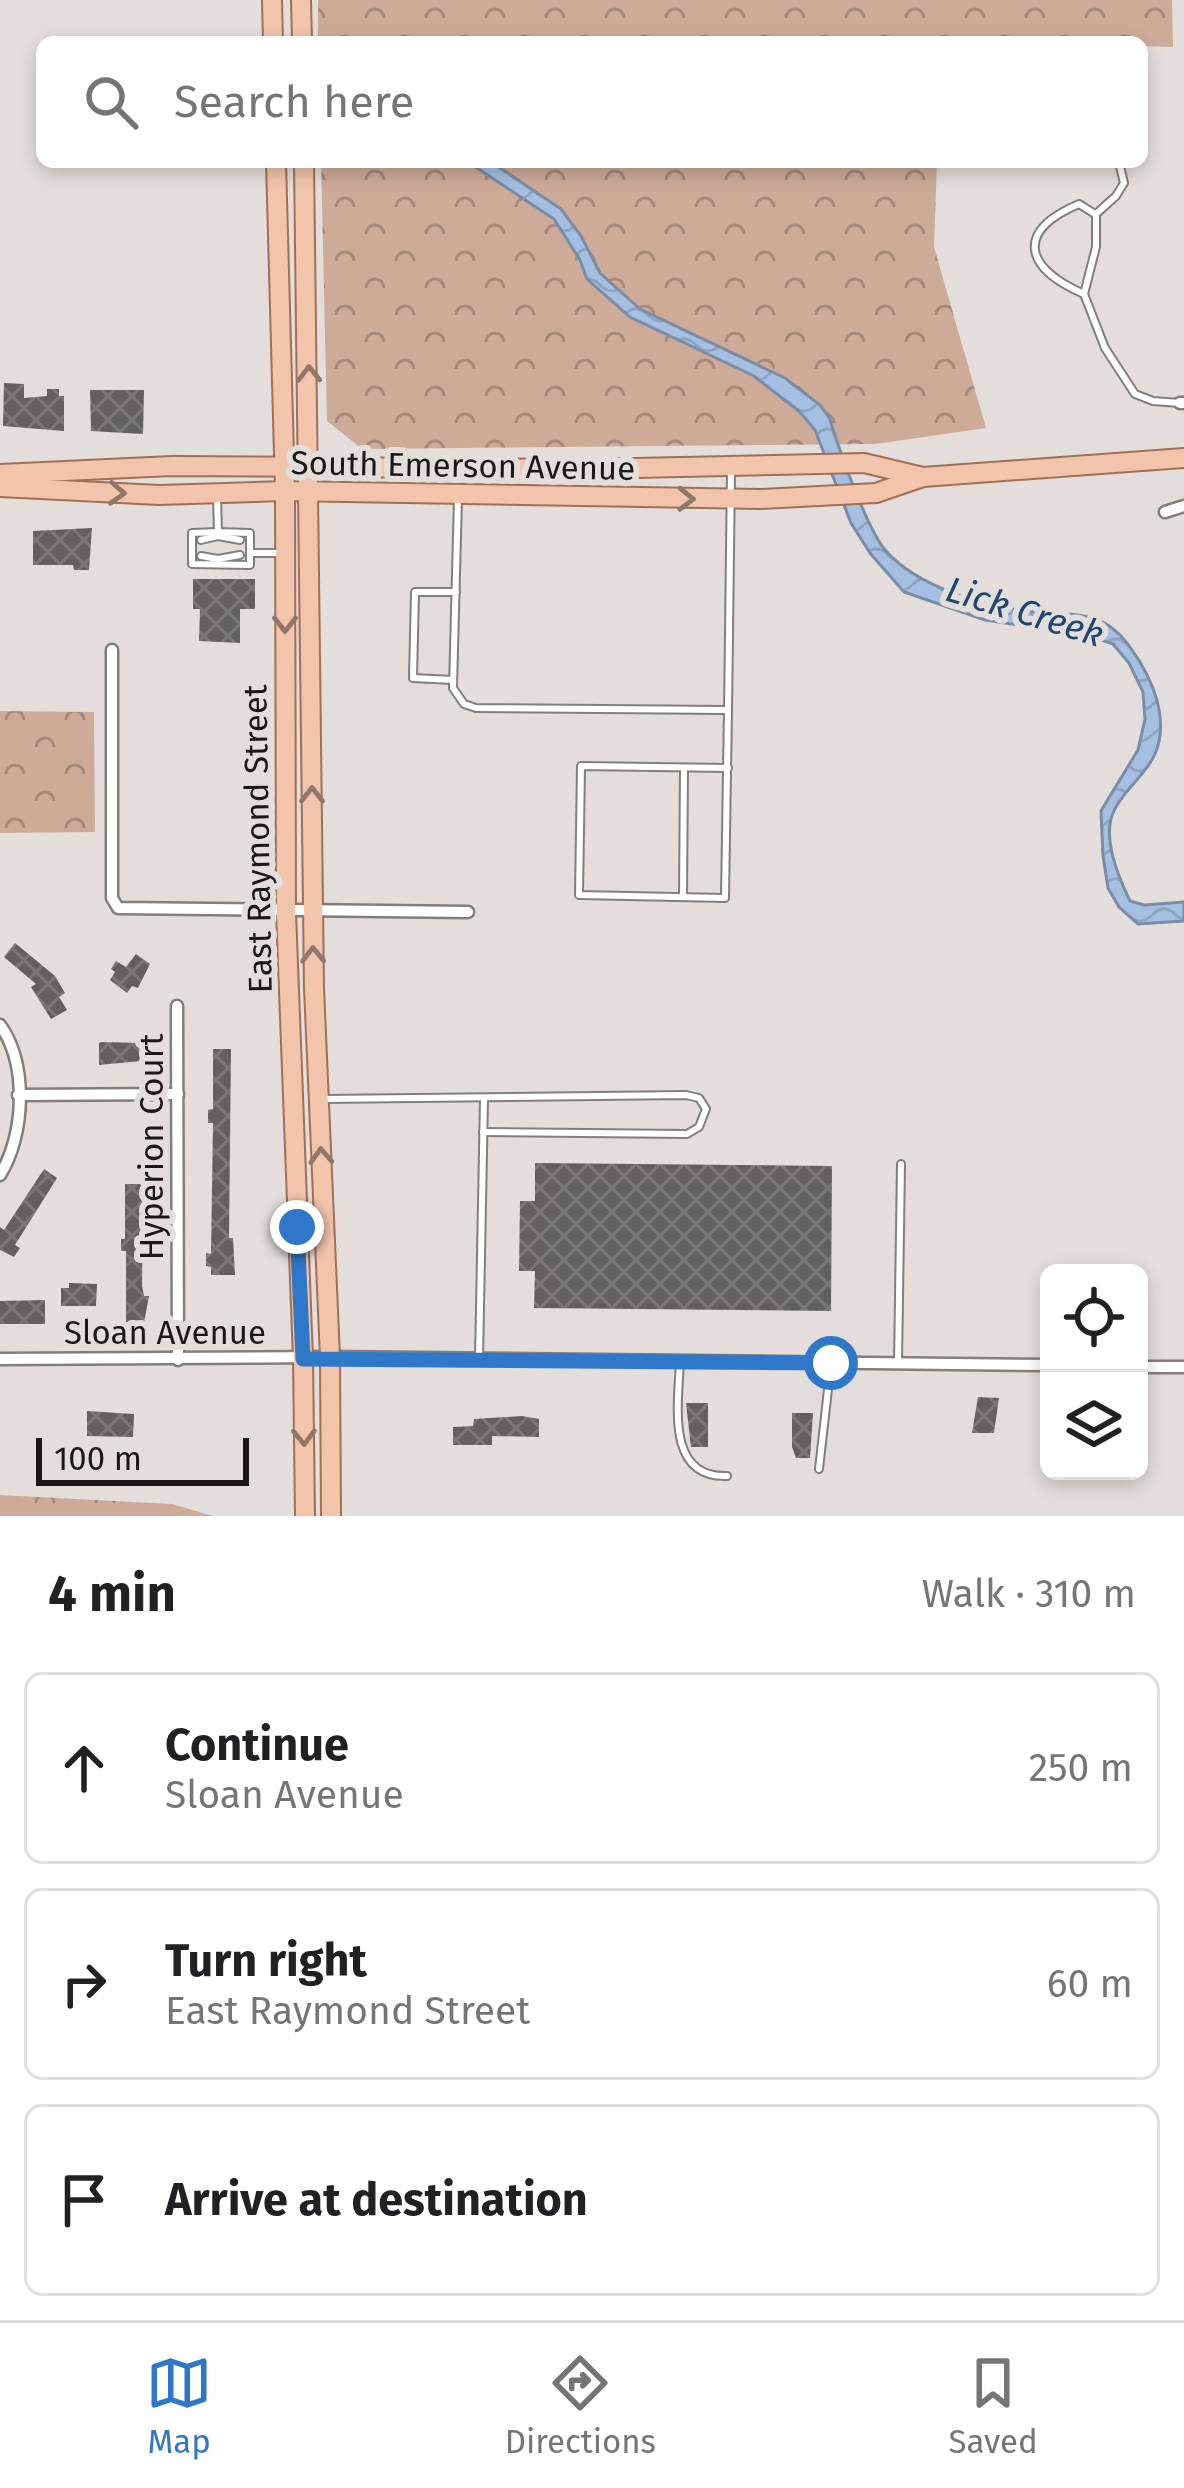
<!DOCTYPE html>
<meta charset="utf-8">
<style>
body{margin:0;font-family:"Fira Sans",sans-serif;background:#f2f2f2;color:#202124}
.controls{position:absolute;right:36px;bottom:36px;display:grid;overflow:hidden;border-radius:18px;box-shadow:0 6px 18px #0003}
.controls button{width:108px;height:108px;display:grid;place-items:center;padding:0;border:0;border-bottom:3px solid #e0e0e0;background:#fff;color:#202124;font:60px sans-serif}
.scale{position:absolute;left:36px;bottom:30px;width:213px;box-sizing:border-box;padding-left:12px;border:6px solid #1b1918;border-top:0;font-size:33px;line-height:42px;white-space:nowrap;color:#1b1918;-webkit-text-stroke:9px #e3dedb;paint-order:stroke}
.stop{position:absolute;width:36px;height:36px;margin:-27px;border:9px solid #2f78c9;border-radius:50%;background:#fff}
.stop.end{background:#2f78c9;border-color:#fff;box-shadow:0 3px 12px #0008}
.list{margin:0;padding:0;list-style:none}
h2{display:flex;justify-content:space-between;align-items:center;height:156px;margin:0;padding:0 48px;font-size:51px}
h2 small{font-size:39px;font-weight:400;color:#757577}
.list li{display:grid;grid-template-columns:78px 1fr auto;gap:36px;align-items:center;box-sizing:border-box;height:192px;margin:0 24px 24px;padding:0 24px;border:3px solid #e0e0e0;border-radius:18px}
.list b{display:block;font-size:45px;white-space:nowrap}
.list p{margin:0;font-size:39px;white-space:nowrap;color:#757577}
.list em{font-size:39px;font-style:normal;color:#757577}
.icon{flex:none;width:66px;height:66px;fill:none;stroke:currentColor;stroke-width:2;stroke-linecap:round;stroke-linejoin:round}
.map{position:relative;flex:none;width:1184px;height:1516px;overflow:hidden}
.search{position:absolute;background:#fff;box-shadow:0 6px 18px #0003;left:36px;right:36px;top:36px;height:132px;display:flex;align-items:center;gap:30px;box-sizing:border-box;padding:0 42px;border-radius:18px;color:#757577;font-size:45px}
.sheet{height:804px;background:#fff}
nav{display:flex;justify-content:space-around;align-items:center;box-sizing:border-box;height:168px;border-top:3px solid #e0e0e0;background:#fff;font-size:33px;color:#757577}
nav a{display:grid;justify-items:center;gap:6px}
nav .on{color:#2f78c9}
.map>svg:first-child{display:block}
.forest{fill:url(#forest-crowns)}
.water{fill:url(#water-waves);stroke:#7b8da5;stroke-width:3}
.building{fill:url(#building-cross-hatch)}
.lines{fill:none;stroke-linecap:round;stroke-linejoin:round}
.service-casing{stroke:#837e7c;stroke-width:10}
.minor-casing{stroke:#837e7c;stroke-width:15}
.primary-casing{stroke:#a16f54;stroke-width:22}
.service{stroke:#fff;stroke-width:6}
.minor{stroke:#fff;stroke-width:10}
.primary{stroke:#f2c4ac;stroke-width:18}
.oneway{stroke:#917769}
.route{stroke:#2f78c9;stroke-width:15}
.labels{text-anchor:middle;stroke-width:12;stroke-linejoin:round;paint-order:stroke}
.street-label{font-size:33px;fill:#1b1918;stroke:#e3dedb}
.water-label{font-size:36px;font-style:italic;fill:#1f4571;stroke:#e3dedb}
</style>
<div class="map">
<svg width="1184" height="1516" viewBox="0 0 1184 1516">
<defs>
<pattern id="forest-crowns" width="20" height="18" patternUnits="userSpaceOnUse" patternTransform="scale(3)"><rect width="20" height="18" fill="#ceab99"/><path d="M2 6a3 3 0 1 1 6 0M12 15a3 3 0 1 1 6 0" fill="none" stroke="#a68a7c"/></pattern>
<pattern id="water-waves" width="16" height="10" patternUnits="userSpaceOnUse" patternTransform="scale(3)"><rect width="16" height="10" fill="#a4bfe1"/><path d="M0 5q4-4 8 0t8 0" fill="none" stroke="#8da4c0"/></pattern>
<pattern id="building-cross-hatch" width="8" height="8" patternUnits="userSpaceOnUse" patternTransform="scale(3)"><rect width="8" height="8" fill="#635f5d"/><path d="M0 0l8 8M0 8l8-8" fill="none" stroke="#797674"/></pattern>
</defs>
<rect width="100%" height="100%" fill="#e3dedb"/>
<g class="forest">
<polygon points="318,0 1172,0 1173,47 1142,46 1142,42 318,42"/>
<polygon points="321,162 937,162 934,247 986,428 876,444 362,449 327,421"/>
<polygon points="0,711 94,712 95,832 0,833"/>
<polygon points="0,1495 172,1504 213,1516 0,1516"/>
</g>
<path class="water" d="M 468,162 L 491,162 L 561,209 L 581,236 L 600,273 L 640,309 L 785,378 L 820,405 L 829,417 C 838,446 867,530 886,551 C 917,586 982,606 1027,611 C 1074,617 1102,606 1132,650 C 1152,678 1170,719 1155,754 C 1146,775 1122,791 1113,813 C 1102,839 1119,878 1130,901 L 1144,905 L 1184,902 L 1184,921 L 1138,924 L 1119,907 L 1108,888 L 1103,856 L 1101,811 L 1138,750 L 1145,719 L 1143,692 L 1129,663 L 1113,644 L 1090,636 L 985,620 L 904,592 L 870,553 L 851,523 L 815,430 L 800,412 L 754,376 L 630,317 L 587,279 L 580,260 L 554,219 Z"/>
<g class="building">
<polygon points="4,383 24,384 24,398 47,396 47,389 59,389 59,396 64,396 64,431 3,426"/>
<polygon points="90,390 144,390 143,434 91,431"/>
<polygon points="92,528 89,570 74,570 73,565 33,565 33,531"/>
<polygon points="193,579 255,579 255,609 240,609 240,643 199,641 200,609 193,609"/>
<polygon points="15,943 55,976 65,993 59,997 67,1010 51,1019 31,987 36,984 4,957"/>
<polygon points="136,954 150,964 138,988 132,986 127,993 110,980 115,972 111,969 116,961 126,967"/>
<polygon points="102,1042 141,1043 141,1061 99,1065 99,1043"/>
<polygon points="213,1049 231,1049 229,1238 233,1238 235,1275 211,1275 211,1267 206,1266 206,1253 211,1254 213,1123 208,1123 208,1110 213,1109"/>
<polygon points="535,1163 832,1166 831,1311 534,1308 535,1271 519,1271 520,1201 535,1201"/>
<polygon points="44,1169 57,1178 15,1245 20,1248 14,1257 0,1250 0,1227 4,1230"/>
<polygon points="125,1184 143,1184 142,1286 144,1296 149,1296 144,1323 126,1324 126,1251 121,1251 121,1239 125,1239"/>
<polygon points="69,1283 97,1284 96,1306 61,1306 61,1288 69,1288"/>
<polygon points="45,1300 45,1324 0,1324 0,1301"/>
<polygon points="978,1397 999,1398 994,1433 972,1433"/>
<polygon points="686,1403 708,1403 708,1447 691,1447"/>
<polygon points="87,1411 134,1414 133,1437 87,1436"/>
<polygon points="792,1413 813,1413 810,1458 796,1458 792,1447"/>
<polygon points="522,1416 539,1419 539,1437 492,1436 492,1445 453,1445 453,1427 473,1426 474,1419"/>
</g>
<g class="lines">
<defs>
<g id="service">
<polyline points="1119,162 1124,183 1116,196 1096,214 1096,247 1084,294 1105,348 1135,394 1153,401 1180,403"/>
<path d="M 1084,294 C 1026,269 1013,232 1079,204 L 1095,214"/>
<polyline points="217,497 218,532 250,533 250,553 281,553"/>
<polyline points="458,498 453,688 464,704 476,708 726,710"/>
<polyline points="218,532 192,533 192,564 250,565 250,553"/>
<polyline points="218,536 240,540"/>
<polyline points="201,540 218,536"/>
<polyline points="201,556 218,559 218,564"/>
<polyline points="218,559 240,555"/>
<polyline points="453,680 413,678 415,592 456,592"/>
<path d="M 728,768 L 581,766 L 579,895 L 725,898 C 728,756 729,613 731,471"/>
<polyline points="683,897 684,769"/>
<polyline points="322,1099 686,1095 699,1098 706,1109 699,1127 687,1134 483,1132"/>
<polyline points="479,1359 484,1100"/>
<path d="M 680,1361 C 678,1406 666,1478 727,1476"/>
<polyline points="898,1364 901,1164"/>
<polyline points="819,1469 831,1363"/>
</g>
<g id="minor">
<polyline points="1180,403 1184,403"/>
<polyline points="1165,512 1184,506"/>
<polyline points="112,650 112,898 118,908 468,912"/>
<polyline points="177,1006 178,1360"/>
<path d="M 0,1025 C 28,1064 25,1135 0,1175"/>
<polyline points="18,1095 178,1094"/>
<polyline points="0,1359 330,1357 1049,1365"/>
<polyline points="1139,1367 1184,1367"/>
</g>
<g id="primary">
<polyline points="272,0 273,42"/>
<polyline points="301,0 302,42"/>
<polyline points="276,162 285,491 286,912 303,1359 305,1516"/>
<polyline points="304,162 314,988 330,1357 331,1516"/>
<polyline points="0,474 172,466 589,469 864,463 923,477"/>
<polyline points="0,487 159,495 285,491 760,499 876,493 923,477 1184,458"/>
</g>
</defs>
<use href="#service" class="service-casing"/>
<use href="#minor" class="minor-casing"/>
<use href="#primary" class="primary-casing"/>
<use href="#service" class="service"/>
<use href="#minor" class="minor"/>
<use href="#primary" class="primary"/>
</g>
<defs><path id="oneway-chevron" d="M-2-3.5L2.5 0L-2 3.5" fill="none" stroke-width="1.6" stroke-linecap="round" stroke-linejoin="round" transform="scale(3)"/></defs>
<g class="oneway">
<use href="#oneway-chevron" transform="translate(309 374) rotate(-91)"/>
<use href="#oneway-chevron" transform="translate(117 493) rotate(3)"/>
<use href="#oneway-chevron" transform="translate(686 499) rotate(1)"/>
<use href="#oneway-chevron" transform="translate(285 624) rotate(90)"/>
<use href="#oneway-chevron" transform="translate(312 795) rotate(-90)"/>
<use href="#oneway-chevron" transform="translate(313 955) rotate(-91)"/>
<use href="#oneway-chevron" transform="translate(321 1156) rotate(-93)"/>
<use href="#oneway-chevron" transform="translate(304 1437) rotate(89)"/>
</g>
<g class="lines">
<polyline class="route" points="297,1227 303,1359 831,1363"/>
</g>
<g class="labels">
<g class="street-label">
<text transform="translate(463 465) rotate(1)" y="12">South Emerson Avenue</text>
<text transform="translate(257 839) rotate(-91)" y="12">East Raymond Street</text>
<text transform="translate(151 1147) rotate(-90)" y="12">Hyperion Court</text>
<text x="165" y="1344">Sloan Avenue</text>
</g>
<g class="water-label">
<text transform="translate(1025 611) rotate(17)" y="13">Lick Creek</text>
</g>
</g>
</svg>
<div class="controls">
<button><svg class="icon" aria-label="locate" viewBox="0 0 24 24"><circle cx="12" cy="12" r="6"/><path d="M12 2v4M12 18v4M2 12h4M18 12h4"/></svg></button>
<button><svg class="icon" aria-label="layers" viewBox="0 0 24 24"><path d="M12 4l9 5-9 5-9-5zM3 14l9 5 9-5"/></svg></button>
</div>
<div class="scale">100 m</div>
<div class="stop" style="left:831px;top:1363px"></div>
<div class="stop end" style="left:297px;top:1227px"></div>
<div class="search"><svg class="icon" aria-label="search" viewBox="0 0 24 24"><circle cx="10" cy="10" r="6"/><path d="M15 15l6 6"/></svg>Search here</div>
</div>
<section class="sheet">
<h2>4 min<small>Walk · 310 m</small></h2>
<ul class="list">
<li><svg class="icon" aria-label="ahead" viewBox="0 0 24 24"><path d="M12 20V5M6 11l6-6 6 6"/></svg><div><b>Continue</b><p>Sloan Avenue</p></div><em>250 m</em></li>
<li><svg class="icon" aria-label="right" viewBox="0 0 24 24"><path d="M7 20v-9h11M14 6l5 5-5 5"/></svg><div><b>Turn right</b><p>East Raymond Street</p></div><em>60 m</em></li>
<li><svg class="icon" aria-label="arrive" viewBox="0 0 24 24"><path d="M6 21V4h12l-3 4 3 4H6"/></svg><div><b>Arrive at destination</b></div></li>
</ul>
</section>
<nav>
<a class="on"><svg class="icon" aria-label="map" viewBox="0 0 24 24"><path d="M3 6l6-2 6 2 6-2v14l-6 2-6-2-6 2zM9 4v14M15 6v14"/></svg>Map</a>
<a><svg class="icon" aria-label="directions" viewBox="0 0 24 24"><path d="M12 3l9 9-9 9-9-9zM9 14v-3h6M13 9l2 2-2 2"/></svg>Directions</a>
<a><svg class="icon" aria-label="saved" viewBox="0 0 24 24"><path d="M7 4h10v16l-5-4-5 4z"/></svg>Saved</a>
</nav>
